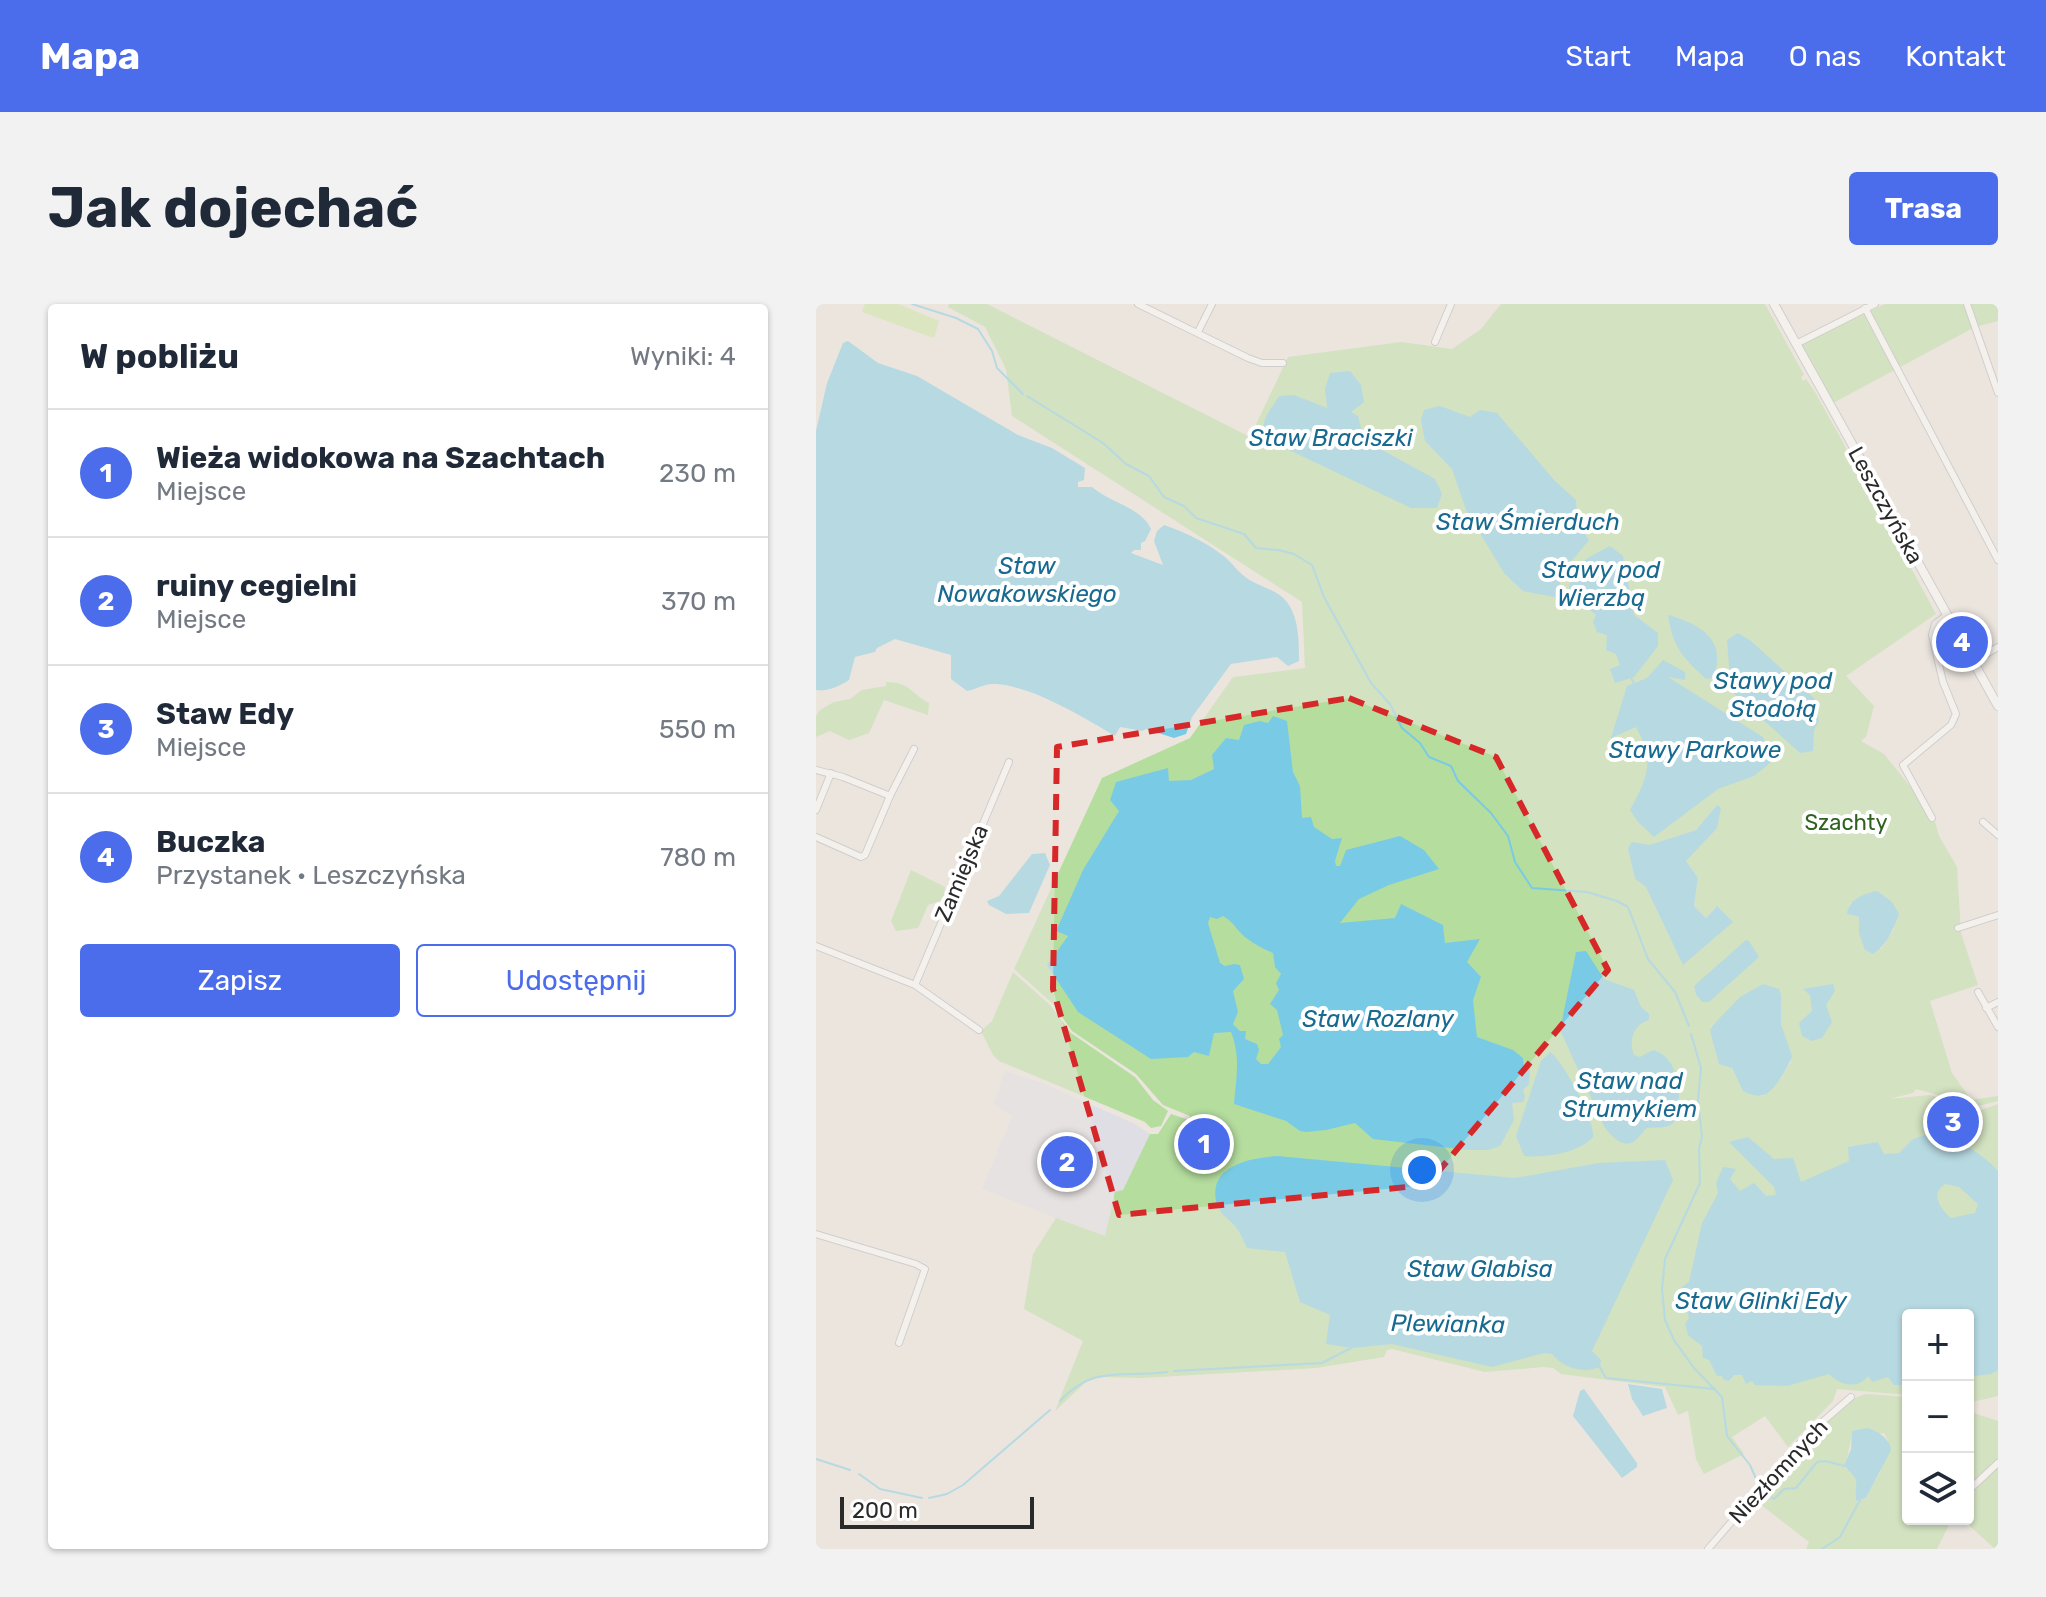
<!DOCTYPE html>
<html lang="pl">
<meta charset="utf-8">
<style>
body{margin:0;font-family:Rubik,sans-serif;background:#f2f2f3;color:#1f2937}
.controls{position:absolute;right:24px;bottom:24px;display:grid;overflow:hidden;border-radius:8px;box-shadow:0 2px 6px #0004}
.controls button{width:72px;height:72px;display:grid;place-items:center;padding:0;border:0;border-bottom:2px solid #e0e1e3;background:#fff;color:#1f2937;font:40px sans-serif}
.scale{position:absolute;left:24px;bottom:20px;width:194px;box-sizing:border-box;padding-left:8px;border:4px solid #2a2a2a;border-top:0;font-size:22px;line-height:28px;white-space:nowrap;color:#2a2a2a;-webkit-text-stroke:6px #fff;paint-order:stroke}
.you{position:absolute;left:606px;top:866px;width:28px;height:28px;margin:-20px;border:6px solid #fff;border-radius:50%;background:#1a73e8;box-shadow:0 0 0 12px #1a73e833}
.badge{display:grid;place-items:center;width:52px;height:52px;border-radius:50%;background:#4b6ceb;color:#fff;font-size:26px;font-weight:700}
.pin{position:absolute;translate:-50% -50%;border:4px solid #fff;box-shadow:0 2px 8px #0006}
.list{margin:0;padding:0;list-style:none}
h2{display:flex;justify-content:space-between;align-items:center;height:104px;margin:0;padding:0 32px;font-size:34px}
h2 small{font-size:26px;font-weight:400;color:#747a83}
.list li{display:grid;grid-template-columns:52px 1fr auto;gap:24px;align-items:center;box-sizing:border-box;height:128px;padding:0 32px;border-top:2px solid #e0e1e3}
.list b{display:block;font-size:30px;white-space:nowrap}
.list p{margin:0;font-size:26px;white-space:nowrap;color:#747a83}
.list em{font-size:26px;font-style:normal;color:#747a83}
.actions{display:flex;gap:16px;padding:24px 32px}
.actions a{flex:1;padding:18px 0;border:2px solid #4b6ceb;border-radius:8px;text-align:center;font-size:28px;color:#4b6ceb}
.actions .main{background:#4b6ceb;color:#fff}
.icon{flex:none;width:44px;height:44px;fill:none;stroke:currentColor;stroke-width:2;stroke-linecap:round;stroke-linejoin:round}
.map{position:relative;flex:none;width:1182px;height:1245px;overflow:hidden;border-radius:8px}
header{display:flex;align-items:center;gap:48px;box-sizing:border-box;height:112px;padding:0 40px;background:#4b6ceb;color:#fff}
header strong{font-size:38px}
nav{display:flex;gap:44px;margin-inline-start:auto;font-size:28px}
.intro{display:flex;align-items:center;justify-content:space-between;box-sizing:border-box;height:192px;padding:0 48px}
h1{margin:0;font-size:56px}
.button{padding:20px 36px;border-radius:8px;background:#4b6ceb;color:#fff;font-size:28px;font-weight:700}
main{display:flex;gap:48px;padding:0 48px}
aside{flex:1;background:#fff;border-radius:8px;box-shadow:0 2px 6px #0004}
.map>svg:first-child{display:block}
.industrial{fill:#dfdee4}
.green{fill:#b5dd9e;fill-rule:evenodd}
.pitch{fill:#c7e49b}
.water{fill:#79cbe5;fill-rule:evenodd}
.lines{fill:none;stroke-linecap:round;stroke-linejoin:round}
.stream{stroke:#79cbe5;stroke-width:2}
.street-casing{stroke:#aeb0ba;stroke-width:8}
.secondary-casing{stroke:#aeb0ba;stroke-width:10}
.street{stroke:#fff;stroke-width:6}
.secondary{stroke:#fff;stroke-width:8}
.marked{fill:none;stroke:#d62828;stroke-width:6;stroke-dasharray:16 10;stroke-linejoin:round}
.labels{text-anchor:middle;stroke-width:8;stroke-linejoin:round;paint-order:stroke}
.street-label{font-size:22px;fill:#2a2a2a;stroke:#fff}
.park-label{font-size:22px;fill:#2f6220;stroke:#fff}
.water-label{font-size:24px;font-style:italic;fill:#186a90;stroke:#fff}
</style>
<header>
<strong>Mapa</strong>
<nav><a>Start</a><a>Mapa</a><a>O nas</a><a>Kontakt</a></nav>
</header>
<div class="intro"><h1>Jak dojechać</h1><a class="button">Trasa</a></div>
<main>
<aside>
<h2>W pobliżu<small>Wyniki: 4</small></h2>
<ul class="list">
<li><span class="badge">1</span><div><b>Wieża widokowa na Szachtach</b><p>Miejsce</p></div><em>230 m</em></li>
<li><span class="badge">2</span><div><b>ruiny cegielni</b><p>Miejsce</p></div><em>370 m</em></li>
<li><span class="badge">3</span><div><b>Staw Edy</b><p>Miejsce</p></div><em>550 m</em></li>
<li><span class="badge">4</span><div><b>Buczka</b><p>Przystanek · Leszczyńska</p></div><em>780 m</em></li>
</ul>
<div class="actions"><a class="main">Zapisz</a><a>Udostępnij</a></div>
</aside>
<div class="map">
<svg width="1182" height="1245" viewBox="0 0 1182 1245">
<rect width="100%" height="100%" fill="#ebe5de"/>
<polygon class="industrial" points="189,767 224,778 319,820 335,831 289,933 166,885 196,812 178,800"/>
<g class="green">
<path d="M 133,0 L 171,0 L 434,133 L 472,53 L 585,38 L 636,45 L 665,25 L 685,0 L 949,0 L 988,71 L 985,73 L 987,77 L 990,75 L 999,88 L 1056,191 L 1054,193 L 1056,197 L 1058,196 L 1120,310 L 1030,372 L 1058,402 L 1050,433 L 1045,437 L 1068,450 L 1117,511 L 1123,532 L 1141,563 L 1145,629 L 1162,681 L 1114,697 L 1136,769 L 1155,796 L 1182,792 L 1182,797 L 1162,802 L 1100,785 L 1097,789 L 1073,795 L 1114,791 L 1158,805 L 1160,808 L 1182,800 L 1182,1092 L 1152,1099 L 1152,1011 L 1092,1011 L 1092,1091 L 1021,1085 L 1017,1097 L 972,1143 L 949,1112 L 916,1133 L 928,1150 L 888,1170 L 880,1155 L 872,1107 L 862,1111 L 849,1083 L 745,1070 L 737,1064 L 728,1063 L 669,1068 L 576,1045 L 571,1046 L 568,1053 L 500,1064 L 325,1074 L 287,1073 L 272,1076 L 239,1107 L 267,1037 L 208,1005 L 217,950 L 240,914 L 289,932 L 299,888 L 307,886 L 334,830 L 342,830 L 355,810 L 373,816 L 374,812 L 347,801 L 320,770 L 256,727 L 237,700 L 198,665 L 286,474 L 374,434 L 417,373 L 489,364 L 486,298 L 196,112 L 190,65 L 169,23 L 132,3 ZM 901,501 L 884,540 L 870,557 L 882,574 L 878,602 L 890,614 L 900,602 L 867,660 L 830,582 L 819,575 L 816,560 L 833,541 L 880,526 ZM 1034,599 L 1082,610 L 1077,627 L 1065,645 L 1043,629 L 1043,613 L 1031,610 ZM 965,691 L 965,720 L 975,758 L 966,773 L 947,792 C 927,790 924,779 915,763 L 903,759 L 895,722 L 909,710 Z"/>
<polygon points="1069,0 1182,0 1182,17 1159,23 1017,99 985,40"/>
<path d="M 70,378 C 94,378 94,389 113,399 L 112,411 L 68,396 L 53,429 L 33,436 L 14,427 L 0,433 L 0,412 L 4,406 L 18,398 L 34,395 L 46,386 L 70,382 Z"/>
<polygon points="95,566 129,583 128,591 124,597 112,601 102,624 80,627 75,617"/>
<polygon points="197,668 234,701 255,729 319,773 337,796 352,807 345,822 335,824 329,818 183,757 177,751 165,727 176,717"/>
<path d="M 1050,1090 L 1092,1093 L 1092,1215 L 1132,1215 L 1132,1223 L 1121,1245 L 990,1245 L 993,1238 L 939,1196 C 958,1171 1019,1097 1050,1090 ZM 1054,1125 L 1063,1130 L 1068,1129 L 1072,1137 L 1064,1168 L 1050,1194 L 1040,1197 C 1038,1179 1049,1175 1029,1164 L 1037,1126 L 1042,1128 Z"/>
<polygon points="1152,1107 1182,1117 1182,1155 1152,1184"/>
<polygon points="1182,1162 1182,1245 1179,1245 1146,1215 1152,1215 1152,1191"/>
</g>
<polygon class="pitch" points="49,0 82,0 123,17 118,34 46,8"/>
<g class="water">
<path d="M 32,37 L 62,59 L 101,72 L 202,131 L 236,144 L 269,164 L 268,176 L 262,178 L 262,183 L 276,183 C 293,198 326,204 335,225 L 329,237 L 325,239 L 325,246 L 318,246 L 315,249 L 347,261 L 338,237 L 341,227 L 348,221 C 371,229 390,238 409,253 C 417,260 423,269 432,275 C 444,283 460,285 470,297 C 483,313 483,337 483,357 L 472,362 L 461,353 L 415,360 L 376,413 L 370,430 L 358,434 L 330,425 L 326,427 L 304,423 L 299,432 C 269,414 215,382 180,380 C 169,379 161,385 151,387 L 135,375 L 135,351 L 79,335 L 61,344 L 59,348 L 39,353 L 33,376 C 24,382 11,388 0,386 L 0,127 L 11,79 L 27,39 Z"/>
<path d="M 534,67 L 545,81 L 548,98 L 535,108 L 542,112 L 548,136 L 619,175 L 626,190 L 621,204 L 595,204 L 452,136 C 441,119 454,107 463,92 L 478,91 L 511,104 L 509,85 L 514,69 Z"/>
<polygon points="624,102 654,113 664,106 681,109 739,177 760,196 761,218 773,236 744,271 744,294 707,287 688,269 650,206 636,165 609,137 605,116 608,106"/>
<path d="M 794,242 L 807,252 L 818,311 L 842,329 L 842,342 L 818,373 L 799,379 L 794,365 L 804,361 L 800,350 L 790,346 L 791,331 L 781,328 L 777,318 L 780,311 L 769,302 L 763,305 L 751,296 C 756,261 763,258 794,242 Z"/>
<path d="M 852,311 C 884,320 912,336 897,374 L 890,375 C 866,353 857,343 852,311 Z"/>
<polygon points="922,329 935,337 998,394 1003,417 998,426 997,447 984,449 915,387 911,336"/>
<path d="M 847,356 L 869,368 L 869,376 L 852,373 L 947,433 L 955,458 L 938,472 L 902,485 L 838,533 L 822,518 L 814,506 C 832,473 839,457 820,423 L 795,434 L 811,382 L 831,374 Z"/>
<path d="M 457,412 L 471,417 L 477,468 L 484,482 L 486,514 L 495,513 L 498,523 L 516,535 L 526,534 L 519,557 L 520,562 L 524,562 L 530,546 L 584,532 L 608,546 L 623,565 L 573,581 L 543,595 L 524,619 L 579,614 L 585,600 L 627,621 L 629,639 L 664,635 L 651,658 L 665,673 L 657,696 L 661,733 L 697,746 L 707,754 L 708,766 L 714,763 L 713,780 L 707,786 L 709,793 L 707,798 L 696,799 L 698,816 L 684,842 L 672,846 L 652,846 L 557,835 L 539,819 L 510,826 L 490,828 L 484,827 L 470,817 L 418,800 C 420,774 425,753 415,728 L 398,729 L 393,752 L 378,748 L 372,753 L 335,755 L 262,708 L 231,661 L 252,632 L 240,627 L 267,566 L 303,507 L 294,496 L 300,478 L 352,464 L 353,477 L 375,476 L 398,465 L 396,451 L 410,434 L 423,436 L 428,421 L 444,417 L 452,419 ZM 407,612 C 415,617 416,619 422,626 C 430,636 445,644 457,649 L 459,663 L 465,670 L 460,679 L 463,686 L 454,700 L 461,706 L 467,731 L 463,735 L 465,743 L 452,760 L 445,760 L 440,755 L 443,746 L 441,740 L 429,735 L 430,727 L 424,727 L 417,720 L 422,708 L 417,687 L 428,675 L 424,661 L 418,660 L 409,662 L 404,659 L 392,619 L 394,613 L 401,615 Z"/>
<polygon points="901,501 905,504 901,524 870,557 882,574 878,602 890,614 901,602 917,618 867,661 830,583 819,575 812,544 816,538 833,541 880,526"/>
<polygon points="229,549 234,561 213,609 190,610 173,601 171,597 183,592 216,550"/>
<path d="M 1061,587 L 1076,598 L 1083,610 C 1077,626 1071,641 1057,650 L 1049,646 L 1043,629 L 1043,613 L 1031,610 C 1033,595 1047,590 1061,587 Z"/>
<polygon points="930,636 933,637 943,653 893,698 886,698 880,690 878,682"/>
<path d="M 770,647 L 788,675 L 818,686 L 825,703 L 833,710 L 833,716 C 818,720 812,736 818,751 L 824,753 L 837,746 C 843,748 849,751 853,757 C 863,769 868,808 856,820 C 850,825 838,823 831,824 C 827,827 825,831 822,834 C 809,848 797,833 789,824 L 744,726 L 760,648 Z"/>
<path d="M 947,680 L 963,685 L 965,691 L 965,720 L 976,752 C 974,761 957,789 948,791 C 941,793 933,790 927,787 L 916,764 L 903,760 L 894,727 L 896,722 L 924,693 Z"/>
<polygon points="1017,680 1019,687 1010,701 1016,718 1006,734 996,737 986,732 983,719 996,707 994,691 987,685"/>
<path d="M 734,748 C 748,758 779,817 777,833 C 764,849 727,854 708,852 L 700,832 L 725,757 Z"/>
<path d="M 1113,830 C 1136,832 1167,849 1182,867 L 1182,1066 L 1175,1070 L 1152,1073 L 1152,1011 L 1092,1011 L 1092,1081 L 1078,1081 L 1072,1073 L 1056,1078 L 1052,1072 C 1042,1086 1023,1081 1013,1070 L 971,1082 L 939,1081 L 936,1077 L 930,1080 L 926,1071 L 918,1071 L 913,1077 L 908,1076 L 906,1072 L 901,1072 L 893,1056 L 887,1054 L 886,1042 L 872,1031 L 869,1020 L 873,1014 L 865,984 L 873,978 L 886,919 L 902,889 L 900,879 L 907,863 L 920,865 L 914,875 L 924,887 L 938,879 L 950,892 L 960,891 L 958,883 L 913,838 L 932,833 L 958,855 L 977,854 L 985,878 L 1033,857 L 1032,843 L 1062,838 L 1068,850 L 1083,849 L 1097,835 ZM 1129,880 L 1143,883 L 1162,900 L 1159,909 L 1135,914 C 1124,905 1114,890 1129,880 Z"/>
<path d="M 461,852 L 699,874 L 783,859 L 849,856 L 857,876 L 776,1047 L 785,1056 L 784,1063 C 767,1070 747,1064 736,1050 L 728,1049 L 676,1063 L 576,1040 L 536,1044 L 510,1040 L 514,1011 L 484,998 L 469,948 L 431,944 C 427,936 424,927 418,921 C 413,915 404,910 401,901 C 390,862 433,854 461,852 Z"/>
<polygon points="812,1080 846,1085 851,1104 827,1112 816,1095"/>
<polygon points="768,1085 821,1159 821,1163 806,1174 757,1112 764,1087"/>
<path d="M 1051,1124 C 1061,1127 1074,1134 1075,1146 L 1050,1194 L 1040,1197 C 1038,1176 1047,1179 1028,1162 L 1035,1145 L 1036,1127 Z"/>
</g>
<g class="lines">
<g class="stream">
<polyline points="96,0 140,14 162,25 176,47 181,64 207,90"/>
<polyline points="211,92 287,139 310,160 333,172 348,193 368,202 380,214 428,230 440,244 463,246 478,250 496,261 508,293 555,379 574,400 586,424 604,439 613,453 635,462 642,477 675,509 692,532 699,558 716,584 771,588 801,597 812,603 832,655 859,688 873,722"/>
<polyline points="815,374 818,379"/>
<polyline points="875,730 885,764 882,796 886,833 883,845 884,879 849,955 846,985 849,1016 858,1036 878,1064 906,1093 911,1132 934,1161 941,1177"/>
<polyline points="783,1062 790,1074 899,1085"/>
<polyline points="358,1067 506,1059 537,1043"/>
<path d="M 244,1097 C 278,1060 306,1074 351,1068"/>
<polyline points="0,1155 34,1166"/>
<polyline points="43,1170 64,1185 106,1194"/>
<polyline points="948,1188 958,1195 968,1185 980,1184 1001,1158 1009,1157 1029,1162"/>
<polyline points="113,1194 131,1190 147,1181 234,1106"/>
<polyline points="1006,1245 1024,1233 1044,1196"/>
</g>
<defs>
<g id="street">
<polyline points="322,0 432,54 446,59 467,59"/>
<polyline points="1151,0 1182,89"/>
<polyline points="1049,4 1182,256"/>
<polyline points="382,28 396,0"/>
<polyline points="619,38 635,0"/>
<polyline points="980,40 1059,0"/>
<polyline points="1157,358 1182,343"/>
<polyline points="0,466 27,473 74,492 98,445"/>
<polyline points="0,506 15,469"/>
<polyline points="1116,514 1087,461 1135,421 1140,410 1127,378 1116,331 1119,320 1131,311"/>
<polyline points="1167,518 1182,531"/>
<polyline points="0,533 45,553 49,551 74,492"/>
<polyline points="1142,624 1182,611"/>
<polyline points="0,642 99,681 163,726"/>
<polyline points="99,681 193,458"/>
<polyline points="1162,688 1182,723"/>
<polyline points="1170,704 1182,698"/>
<polyline points="0,930 100,960 109,965 83,1039"/>
<polyline points="1152,1187 1182,1159"/>
<polyline points="892,1245 989,1133 1035,1093"/>
</g>
<polyline id="secondary" points="958,0 1182,402"/>
</defs>
<use href="#street" class="street-casing"/>
<use href="#secondary" class="secondary-casing"/>
<use href="#street" class="street"/>
<use href="#secondary" class="secondary"/>
</g>
<path d="M0 0H1182V1245H0ZM 533,394 L 680,453 L 792,666 L 611,881 L 303,911 L 237,685 L 241,443 Z" fill="#ebe5de" fill-opacity=".55" fill-rule="evenodd"/>
<path class="marked" d="M 533,394 L 680,453 L 792,666 L 611,881 L 303,911 L 237,685 L 241,443 Z"/>
<g class="labels">
<g class="street-label">
<text transform="translate(1070 201) rotate(61)" y="8">Leszczyńska</text>
<text transform="translate(145 569) rotate(-67)" y="8">Zamiejska</text>
<text transform="translate(962 1167) rotate(-47)" y="8">Niezłomnych</text>
</g>
<g class="park-label">
<text x="1030" y="526">Szachty</text>
</g>
<g class="water-label">
<text x="515" y="142">Staw Braciszki</text>
<text x="712" y="226">Staw Śmierduch</text>
<text x="211" y="270">Staw<tspan x="211" dy="28">Nowakowskiego</tspan></text>
<text x="785" y="274">Stawy pod<tspan x="785" dy="28">Wierzbą</tspan></text>
<text x="957" y="385">Stawy pod<tspan x="957" dy="28">Stodołą</tspan></text>
<text x="879" y="454">Stawy Parkowe</text>
<text x="562" y="723">Staw Rozlany</text>
<text x="814" y="785">Staw nad<tspan x="814" dy="28">Strumykiem</tspan></text>
<text x="664" y="973">Staw Glabisa</text>
<text x="945" y="1005">Staw Glinki Edy</text>
<text transform="translate(632 1020) rotate(1)" y="8">Plewianka</text>
</g>
</g>
</svg>
<div class="controls">
<button>+</button>
<button>−</button>
<button><svg class="icon" aria-label="layers" viewBox="0 0 24 24"><path d="M12 4l9 5-9 5-9-5zM3 14l9 5 9-5"/></svg></button>
</div>
<div class="scale">200 m</div>
<div class="you"></div>
<div class="pin badge" style="left:388px;top:840px">1</div>
<div class="pin badge" style="left:251px;top:858px">2</div>
<div class="pin badge" style="left:1137px;top:818px">3</div>
<div class="pin badge" style="left:1146px;top:338px">4</div>
</div>
</main>
